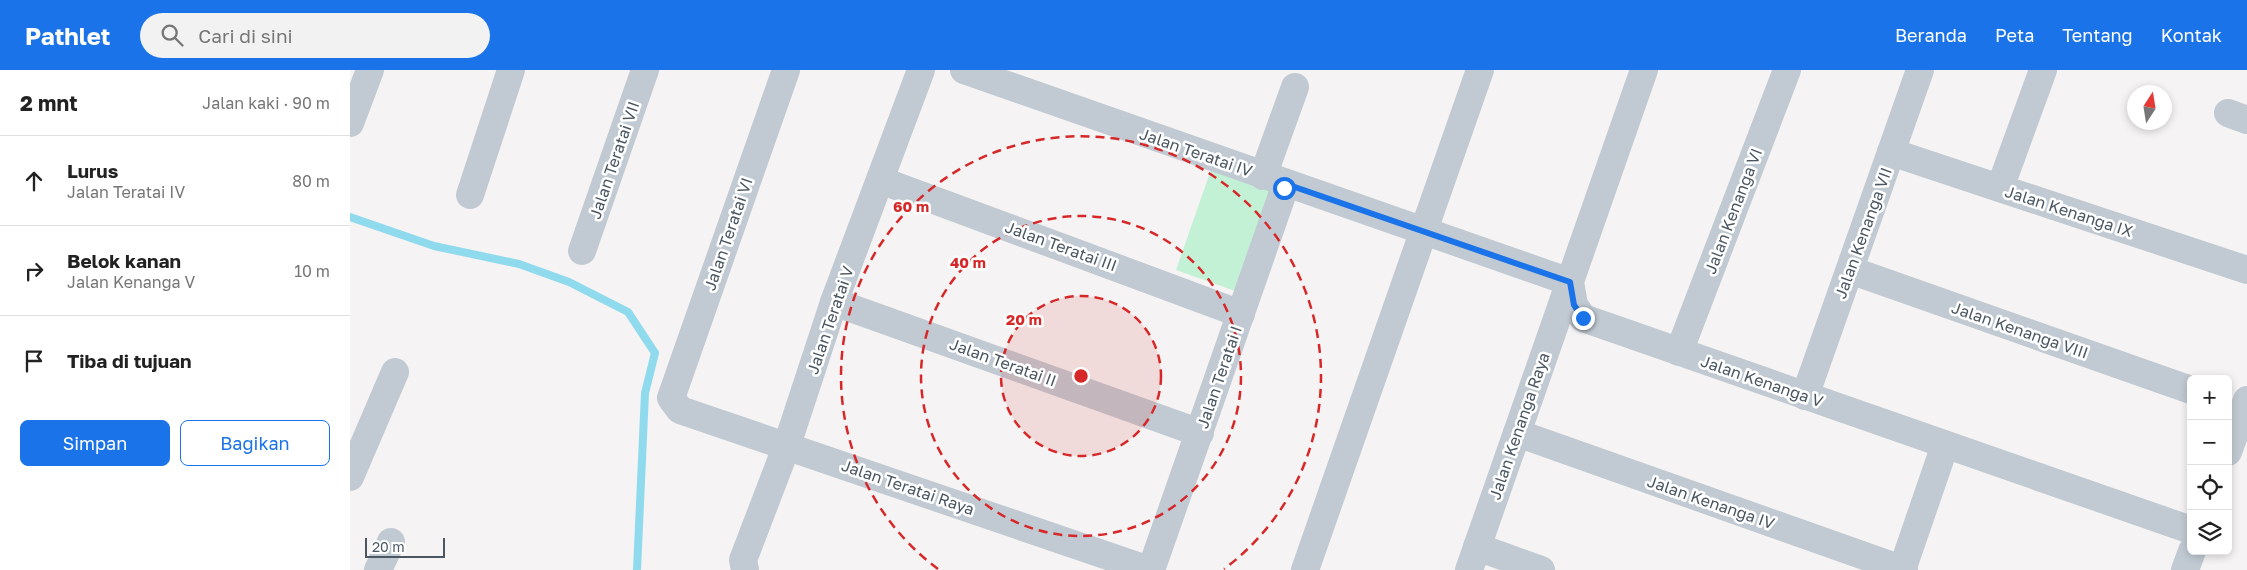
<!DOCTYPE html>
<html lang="id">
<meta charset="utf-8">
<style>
body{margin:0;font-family:"Golos Text",sans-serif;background:#f2f2f2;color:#222}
.controls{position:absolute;right:15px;bottom:15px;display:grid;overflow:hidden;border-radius:8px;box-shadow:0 2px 8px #0003}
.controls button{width:45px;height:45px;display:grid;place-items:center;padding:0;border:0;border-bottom:1px solid #e0e0e0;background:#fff;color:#222;font:25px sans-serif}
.compass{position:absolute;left:1777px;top:15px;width:45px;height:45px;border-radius:50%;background:#fff;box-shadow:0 2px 8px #0003;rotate:12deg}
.scale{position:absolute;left:15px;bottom:12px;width:80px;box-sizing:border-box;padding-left:5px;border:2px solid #4a5661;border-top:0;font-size:14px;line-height:18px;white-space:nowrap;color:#4a5661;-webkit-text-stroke:4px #fff;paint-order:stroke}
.stop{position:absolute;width:15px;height:15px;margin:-11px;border:4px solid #1a73e8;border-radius:50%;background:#fff}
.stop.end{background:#1a73e8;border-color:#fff;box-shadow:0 1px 5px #0008}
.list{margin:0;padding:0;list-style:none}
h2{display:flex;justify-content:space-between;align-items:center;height:65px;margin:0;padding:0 20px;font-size:21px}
h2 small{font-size:16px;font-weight:400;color:#767676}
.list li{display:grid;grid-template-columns:32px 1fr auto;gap:15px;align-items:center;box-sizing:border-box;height:90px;padding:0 20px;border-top:1px solid #e0e0e0}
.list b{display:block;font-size:19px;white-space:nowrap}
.list p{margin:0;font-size:16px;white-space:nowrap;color:#767676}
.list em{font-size:16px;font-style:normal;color:#767676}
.actions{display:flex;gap:10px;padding:15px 20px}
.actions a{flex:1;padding:11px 0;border:1px solid #1a73e8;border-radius:8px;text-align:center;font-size:18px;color:#1a73e8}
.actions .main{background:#1a73e8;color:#fff}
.icon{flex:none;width:28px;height:28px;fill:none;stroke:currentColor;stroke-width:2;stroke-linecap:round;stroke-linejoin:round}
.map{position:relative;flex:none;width:1897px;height:500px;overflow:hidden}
header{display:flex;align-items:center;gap:30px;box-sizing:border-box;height:70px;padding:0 25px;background:#1a73e8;color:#fff}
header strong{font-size:24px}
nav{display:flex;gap:28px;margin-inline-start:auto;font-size:18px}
.search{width:350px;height:45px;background:#f2f2f2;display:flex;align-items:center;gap:12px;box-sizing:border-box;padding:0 18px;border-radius:28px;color:#767676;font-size:19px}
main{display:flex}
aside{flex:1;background:#fff}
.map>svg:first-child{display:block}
.grass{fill:#c3f1d5}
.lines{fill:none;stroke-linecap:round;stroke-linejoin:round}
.stream{stroke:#90daee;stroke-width:8}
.minor{stroke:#c1cad2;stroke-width:28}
.route{stroke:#1a73e8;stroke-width:6}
.ring{fill:none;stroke:#d62828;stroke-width:2.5;stroke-dasharray:9 6}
.labels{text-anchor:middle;stroke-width:5;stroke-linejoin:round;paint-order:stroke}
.street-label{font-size:16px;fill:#4a5661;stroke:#fff}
.centre{fill:#d62828;stroke:#fff;stroke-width:2.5}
.ring-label{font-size:15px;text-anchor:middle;font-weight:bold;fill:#d62828;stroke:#fff;stroke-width:5;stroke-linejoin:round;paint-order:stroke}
</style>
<header>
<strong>Pathlet</strong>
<div class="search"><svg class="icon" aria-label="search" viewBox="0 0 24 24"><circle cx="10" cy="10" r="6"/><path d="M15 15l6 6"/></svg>Cari di sini</div>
<nav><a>Beranda</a><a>Peta</a><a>Tentang</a><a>Kontak</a></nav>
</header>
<main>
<aside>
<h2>2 mnt<small>Jalan kaki · 90 m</small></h2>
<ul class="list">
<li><svg class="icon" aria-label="ahead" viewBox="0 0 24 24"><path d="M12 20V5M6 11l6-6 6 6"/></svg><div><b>Lurus</b><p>Jalan Teratai IV</p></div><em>80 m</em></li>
<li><svg class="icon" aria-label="right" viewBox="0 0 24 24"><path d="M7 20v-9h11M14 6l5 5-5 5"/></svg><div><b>Belok kanan</b><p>Jalan Kenanga V</p></div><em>10 m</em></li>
<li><svg class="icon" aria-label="arrive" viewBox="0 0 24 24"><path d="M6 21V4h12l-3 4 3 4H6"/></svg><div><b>Tiba di tujuan</b></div></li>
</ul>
<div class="actions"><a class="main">Simpan</a><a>Bagikan</a></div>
</aside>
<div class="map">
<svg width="1897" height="500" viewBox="0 0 1897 500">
<rect width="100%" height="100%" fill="#f5f3f3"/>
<polygon class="grass" points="863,94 925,116 888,222 826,200"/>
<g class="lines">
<polyline class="stream" points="0,147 84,176 169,194 219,212 278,242 305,283 295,323 287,500"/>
<g class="minor">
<polyline points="436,0 321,328 330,340 799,500"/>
<polyline points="614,0 1220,212"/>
<polyline points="1878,43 1897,50"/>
<polyline points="0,53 20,0"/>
<polyline points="1541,82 1897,200"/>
<polyline points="913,106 945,17"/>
<polyline points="530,110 891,244"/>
<polyline points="1650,118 1693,0"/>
<polyline points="120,125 161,0"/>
<polyline points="232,181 295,0"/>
<polyline points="1500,200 1841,320"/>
<polyline points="1220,212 1224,235 1233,248 1841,460"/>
<polyline points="484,232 850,363"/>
<polyline points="1329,282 1437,0"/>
<polyline points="1455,326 1570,0"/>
<polyline points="1167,363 1554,500"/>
<polyline points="1878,382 1897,330"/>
<polyline points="0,407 45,302"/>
<polyline points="1127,477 1191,500"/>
<polyline points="28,500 41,472"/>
<polyline points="395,500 393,490 437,375 484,232 571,0"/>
<polyline points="801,500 936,114"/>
<polyline points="955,500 1130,0"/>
<polyline points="1119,500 1294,0"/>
<polyline points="1552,500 1595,375"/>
<polyline points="1835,500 1842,481"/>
</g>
</g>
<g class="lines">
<polyline class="route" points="934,118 936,114 1220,212 1224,235 1233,248"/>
</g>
<circle cx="731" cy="306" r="80" fill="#d62828" fill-opacity=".12"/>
<g class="ring">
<circle cx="731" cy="306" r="80"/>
<circle cx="731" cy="306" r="160"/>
<path d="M588 499A240 240 0 1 1 874 499"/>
</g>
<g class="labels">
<g class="street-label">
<text transform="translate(846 82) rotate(19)" y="6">Jalan Teratai IV</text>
<text transform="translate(264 90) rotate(-71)" y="6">Jalan Teratai VII</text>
<text transform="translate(1383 141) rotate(-69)" y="6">Jalan Kenanga VI</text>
<text transform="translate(1719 141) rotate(18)" y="6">Jalan Kenanga IX</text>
<text transform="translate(1513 163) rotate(-70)" y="6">Jalan Kenanga VII</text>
<text transform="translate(378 164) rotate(-71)" y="6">Jalan Teratai VI</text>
<text transform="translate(711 176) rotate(20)" y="6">Jalan Teratai III</text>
<text transform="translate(480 250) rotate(-71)" y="6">Jalan Teratai V</text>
<text transform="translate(1670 260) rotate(19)" y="6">Jalan Kenanga VIII</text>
<text transform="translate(653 292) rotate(20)" y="6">Jalan Teratai II</text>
<text transform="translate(869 307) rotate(-71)" y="6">Jalan Teratai I</text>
<text transform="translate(1412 311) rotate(19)" y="6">Jalan Kenanga V</text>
<text transform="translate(1169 356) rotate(-71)" y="6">Jalan Kenanga Raya</text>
<text transform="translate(558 417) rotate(19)" y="6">Jalan Teratai Raya</text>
<text transform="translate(1361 432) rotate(19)" y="6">Jalan Kenanga IV</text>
</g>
</g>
<circle cx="731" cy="306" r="8" class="centre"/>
<g class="ring-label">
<text x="561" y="142">60 m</text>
<text x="618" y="198">40 m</text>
<text x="674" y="255">20 m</text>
</g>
</svg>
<div class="controls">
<button>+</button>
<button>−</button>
<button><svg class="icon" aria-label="locate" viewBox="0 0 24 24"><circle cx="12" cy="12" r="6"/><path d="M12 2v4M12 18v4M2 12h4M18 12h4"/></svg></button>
<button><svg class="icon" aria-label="layers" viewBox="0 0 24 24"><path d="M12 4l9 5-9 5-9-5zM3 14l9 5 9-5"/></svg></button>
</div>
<svg class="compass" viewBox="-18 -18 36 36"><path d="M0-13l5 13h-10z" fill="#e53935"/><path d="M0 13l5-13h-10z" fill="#767676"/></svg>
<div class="scale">20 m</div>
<div class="stop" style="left:934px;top:118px"></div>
<div class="stop end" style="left:1233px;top:248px"></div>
</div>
</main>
